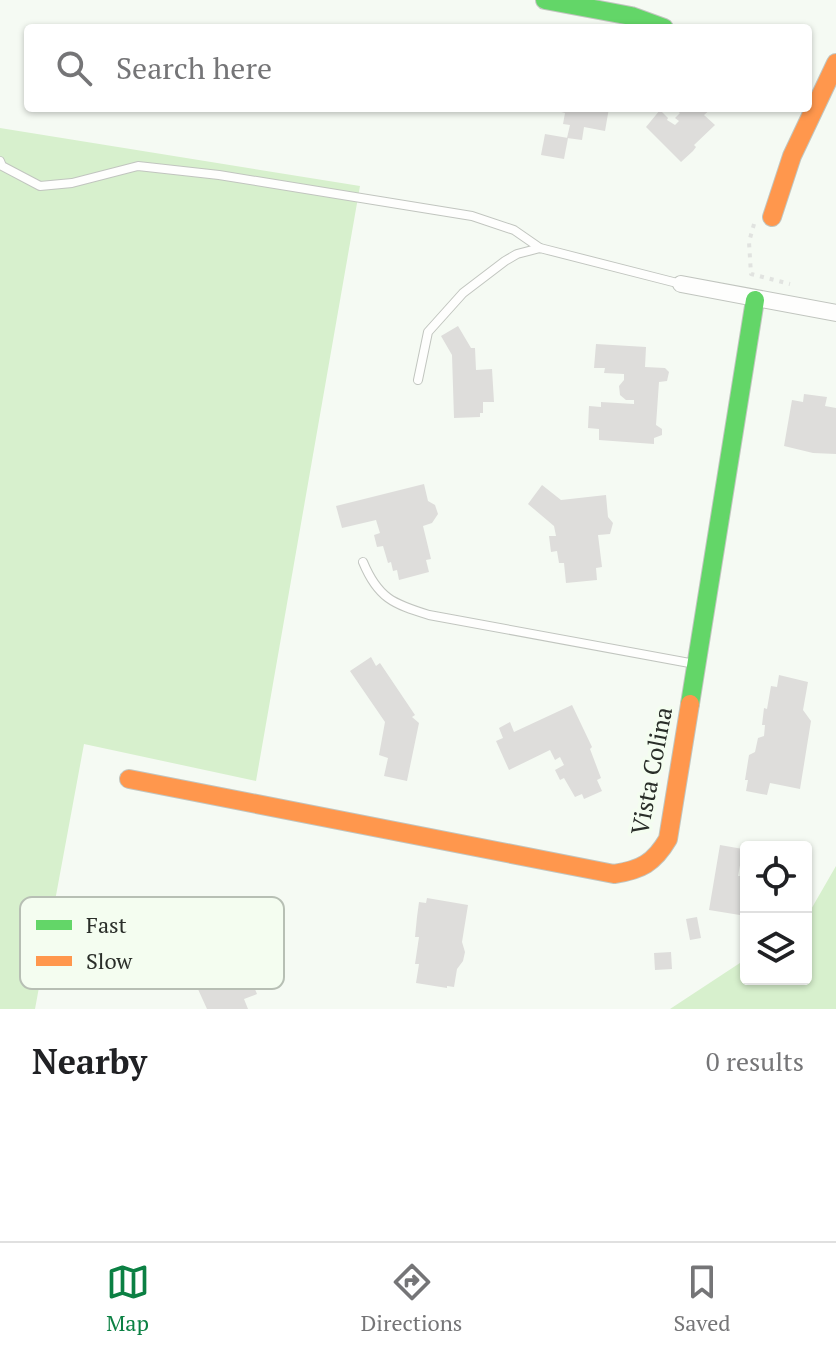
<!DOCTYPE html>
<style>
body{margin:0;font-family:"PT Serif",serif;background:#f6f6f6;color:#202124}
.controls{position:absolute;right:24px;bottom:24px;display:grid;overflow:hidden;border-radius:8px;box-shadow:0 2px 6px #0004}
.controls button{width:72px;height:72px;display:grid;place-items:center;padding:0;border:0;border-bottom:2px solid #e0e0e0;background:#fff;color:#202124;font:40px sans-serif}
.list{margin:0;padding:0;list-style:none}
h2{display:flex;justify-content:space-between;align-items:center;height:104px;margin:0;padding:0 32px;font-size:34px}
h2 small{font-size:26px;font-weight:400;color:#757577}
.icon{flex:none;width:44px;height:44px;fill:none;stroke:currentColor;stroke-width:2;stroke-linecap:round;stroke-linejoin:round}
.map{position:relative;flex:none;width:836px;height:1009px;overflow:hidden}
.search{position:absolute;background:#fff;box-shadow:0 2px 6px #0004;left:24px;right:24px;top:24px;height:88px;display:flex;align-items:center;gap:20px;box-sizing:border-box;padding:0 28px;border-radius:8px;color:#757577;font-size:30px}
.sheet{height:232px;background:#fff}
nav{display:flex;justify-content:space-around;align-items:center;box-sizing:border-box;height:112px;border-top:2px solid #e0e0e0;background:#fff;font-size:22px;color:#757577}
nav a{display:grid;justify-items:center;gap:4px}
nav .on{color:#0b8043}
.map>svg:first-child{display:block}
.green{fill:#d7f0cd}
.building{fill:#dedddb}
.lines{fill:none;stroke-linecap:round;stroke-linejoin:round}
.lane-casing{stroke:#c1c5bf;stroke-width:10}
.street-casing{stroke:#c1c5bf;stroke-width:18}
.fast-casing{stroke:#c1c5bf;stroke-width:20}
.slow-casing{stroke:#c1c5bf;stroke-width:20}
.path{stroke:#e1e3e0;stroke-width:4;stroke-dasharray:4 6;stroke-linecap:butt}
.lane{stroke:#fefefd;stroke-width:8}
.street{stroke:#fefefd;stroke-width:16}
.fast{stroke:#63d668;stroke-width:18}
.slow{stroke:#ff974d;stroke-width:18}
.labels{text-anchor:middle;stroke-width:7;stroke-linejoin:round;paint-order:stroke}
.street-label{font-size:24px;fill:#2a2e29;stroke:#f4fdf0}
.key{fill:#f4fdf0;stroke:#b7bfb4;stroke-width:2}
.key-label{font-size:22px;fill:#2a2e29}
</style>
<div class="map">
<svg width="836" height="1009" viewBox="0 0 836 1009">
<rect width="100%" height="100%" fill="#f5faf3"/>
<g class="green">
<polygon points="0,128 360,186 256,781 84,744 35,1009 0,1009"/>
<polygon points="836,866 836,1009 670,1009 746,959 746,979 806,979 806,918"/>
</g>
<g class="building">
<polygon points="546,108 609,108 605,131 584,127 582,140 567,138 570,125 563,124 565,113"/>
<polygon points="668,108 712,108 704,115 715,125 694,145 696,147 693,151 681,162 646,127 660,110 668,118 667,120 675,125 679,121 675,118 680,113 676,110 673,112"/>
<polygon points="545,134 568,138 564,159 541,155"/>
<polygon points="458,326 471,348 475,348 476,370 492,369 494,402 483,402 483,413 480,413 480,417 454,418 452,355 441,336"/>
<polygon points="596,344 646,347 645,367 665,368 669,372 667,381 659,382 656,425 662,429 662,435 654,438 654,444 599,440 599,429 588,428 589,406 601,407 601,402 634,404 634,400 626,400 620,395 619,386 624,380 624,374 604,373 605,368 594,368"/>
<polygon points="804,394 827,397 825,406 836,408 836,454 813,453 784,446 792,400 803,402"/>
<polygon points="424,484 428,501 435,505 438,514 432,523 423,526 431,559 426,560 429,572 399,580 397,570 393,571 391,562 388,563 383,546 377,547 374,535 380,533 376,520 342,528 336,506"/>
<polygon points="542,485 561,500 606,495 608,517 613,523 610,534 598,535 602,567 596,568 597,580 566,583 564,563 559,563 557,551 551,552 549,536 556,536 554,526 528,504"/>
<polygon points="371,657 376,666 380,663 415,715 412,717 419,723 407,781 384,776 388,758 379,755 385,722 350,671"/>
<polygon points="779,675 808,682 803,710 811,721 800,789 770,783 767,795 746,791 748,780 745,780 749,755 755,752 758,738 764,736 765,725 762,725 764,708 767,709 771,686 777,687"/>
<polygon points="572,705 592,747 590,749 601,778 597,780 602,791 584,799 582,794 575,797 564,778 560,780 555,770 564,765 560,757 555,760 550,750 509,770 496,741 503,738 499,728 510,722 514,732"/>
<polygon points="720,845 743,849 738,876 743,876 746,869 746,916 709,910"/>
<polygon points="215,898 222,902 225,909 223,913 232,917 239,936 236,938 241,951 245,950 252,971 248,972 257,994 244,999 248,1009 207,1009 197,987 195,979 205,976 203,970 197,972 192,956 197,954 193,943 197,941 191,915 206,910 209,901"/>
<polygon points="427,898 468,905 462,942 465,952 463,961 457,969 454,987 447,986 447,988 416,983 419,964 415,964 419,937 415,937 417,917 419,902 426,903"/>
<polygon points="697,917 701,938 690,940 686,919"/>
<polygon points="671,952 672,969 655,970 654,953"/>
</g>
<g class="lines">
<defs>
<g id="lane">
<polyline points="0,161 2,166 40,186 72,183 138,166 219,175 472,216 514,230 540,248"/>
<polyline points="418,380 428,332 463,293 505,261 517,254 540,248 681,284"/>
<path d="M 363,562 C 378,598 393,604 429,615 L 695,664"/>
</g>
<polyline id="street" points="681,284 836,313"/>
<g id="fast">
<polyline points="545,0 631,16 664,28"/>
<polyline points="690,704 755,300"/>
</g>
<g id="slow">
<polyline points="772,217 792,156 836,63"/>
<path d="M 129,779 L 614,874 C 641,870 654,863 668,839 L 690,704"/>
</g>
</defs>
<use href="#lane" class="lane-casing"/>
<use href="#street" class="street-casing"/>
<use href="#fast" class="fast-casing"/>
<use href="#slow" class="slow-casing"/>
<polyline class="path" points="754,224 749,242 751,274 790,284"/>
<use href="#lane" class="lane"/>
<use href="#street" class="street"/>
<use href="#fast" class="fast"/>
<use href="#slow" class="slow"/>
</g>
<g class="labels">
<g class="street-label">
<text transform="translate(652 771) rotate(-79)" y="8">Vista Colina</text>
</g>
</g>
<rect x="20" y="897" width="264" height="92" rx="12" class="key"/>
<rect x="36" y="920" width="36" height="10" fill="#63d668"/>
<rect x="36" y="956" width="36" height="10" fill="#ff974d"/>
<g class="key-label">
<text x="86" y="933">Fast</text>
<text x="86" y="969">Slow</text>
</g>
</svg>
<div class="controls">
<button><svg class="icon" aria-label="locate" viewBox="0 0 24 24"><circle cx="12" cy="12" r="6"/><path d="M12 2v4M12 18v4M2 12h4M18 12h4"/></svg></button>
<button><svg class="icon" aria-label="layers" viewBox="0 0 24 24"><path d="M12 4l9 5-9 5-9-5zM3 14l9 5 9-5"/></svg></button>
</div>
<div class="search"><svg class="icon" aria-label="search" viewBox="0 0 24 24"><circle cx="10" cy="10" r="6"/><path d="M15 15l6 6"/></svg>Search here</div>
</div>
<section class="sheet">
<h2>Nearby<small>0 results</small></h2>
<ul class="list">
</ul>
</section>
<nav>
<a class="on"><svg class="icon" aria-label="map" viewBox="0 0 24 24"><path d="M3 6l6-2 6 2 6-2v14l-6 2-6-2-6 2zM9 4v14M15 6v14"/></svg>Map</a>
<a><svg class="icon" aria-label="directions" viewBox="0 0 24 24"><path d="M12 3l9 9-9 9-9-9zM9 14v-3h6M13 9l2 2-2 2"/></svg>Directions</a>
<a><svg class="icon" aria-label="saved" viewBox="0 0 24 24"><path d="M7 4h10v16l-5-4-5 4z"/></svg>Saved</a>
</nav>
